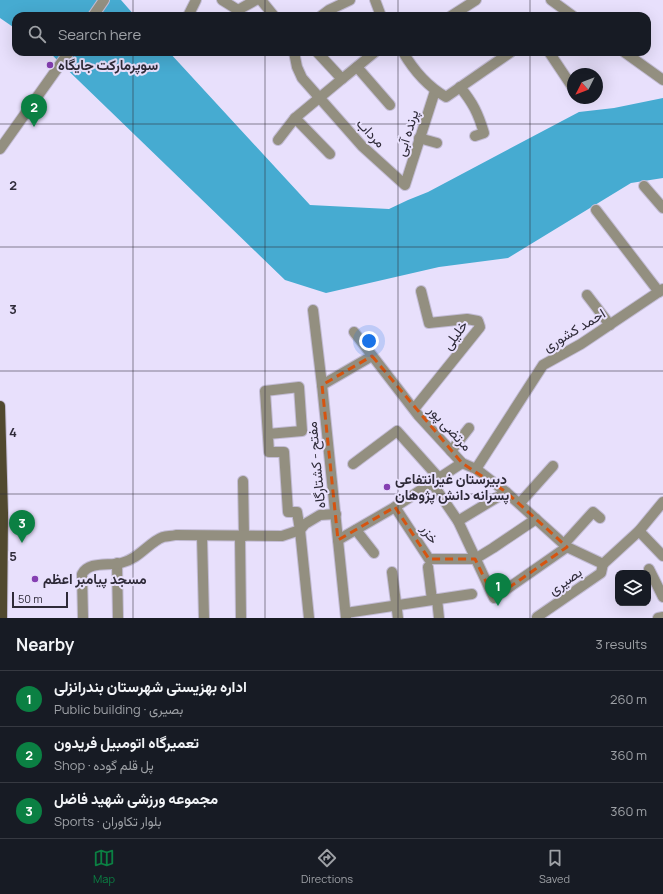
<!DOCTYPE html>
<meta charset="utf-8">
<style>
body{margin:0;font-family:Manrope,Vazirmatn,sans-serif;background:#20242c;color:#f1f3f6}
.controls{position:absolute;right:12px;bottom:12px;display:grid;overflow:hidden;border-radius:8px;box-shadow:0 4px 16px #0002}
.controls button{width:36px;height:36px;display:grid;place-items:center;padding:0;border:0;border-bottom:1px solid #363941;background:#171b24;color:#f1f3f6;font:20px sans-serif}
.compass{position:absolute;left:567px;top:68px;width:36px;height:36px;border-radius:50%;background:#171b24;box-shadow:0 4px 16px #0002;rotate:228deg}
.scale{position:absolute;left:12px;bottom:10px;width:56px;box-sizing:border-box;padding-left:4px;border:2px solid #2f2b39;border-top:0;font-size:11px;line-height:14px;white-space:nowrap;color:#2f2b39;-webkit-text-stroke:3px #e8e0fc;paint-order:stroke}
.you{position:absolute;left:369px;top:341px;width:14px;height:14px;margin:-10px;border:3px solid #fff;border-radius:50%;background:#1a73e8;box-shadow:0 0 0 6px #1a73e833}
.badge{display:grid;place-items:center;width:26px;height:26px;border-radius:50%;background:#0b8043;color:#fff;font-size:13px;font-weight:700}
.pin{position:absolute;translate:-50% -33px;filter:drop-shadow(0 1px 2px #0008)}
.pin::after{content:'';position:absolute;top:21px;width:14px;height:12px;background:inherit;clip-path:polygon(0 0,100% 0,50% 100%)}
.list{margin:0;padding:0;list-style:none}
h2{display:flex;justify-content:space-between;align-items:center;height:52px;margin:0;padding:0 16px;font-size:17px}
h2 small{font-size:13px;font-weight:400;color:#9ea1a6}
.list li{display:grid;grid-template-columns:26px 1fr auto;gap:12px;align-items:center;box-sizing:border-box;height:56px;padding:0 16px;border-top:1px solid #363941}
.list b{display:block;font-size:15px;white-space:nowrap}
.list p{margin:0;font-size:13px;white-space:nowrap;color:#9ea1a6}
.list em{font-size:13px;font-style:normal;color:#9ea1a6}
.icon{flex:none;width:22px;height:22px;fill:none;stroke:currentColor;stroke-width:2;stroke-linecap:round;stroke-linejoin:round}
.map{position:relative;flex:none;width:663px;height:618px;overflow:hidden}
.search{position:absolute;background:#171b24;box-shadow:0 4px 16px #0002;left:12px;right:12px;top:12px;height:44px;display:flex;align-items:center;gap:10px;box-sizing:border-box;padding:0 14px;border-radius:12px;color:#9ea1a6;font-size:15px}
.sheet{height:220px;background:#171b24}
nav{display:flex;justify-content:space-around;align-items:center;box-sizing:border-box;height:56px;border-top:1px solid #363941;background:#171b24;font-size:11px;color:#9ea1a6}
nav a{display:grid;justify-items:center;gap:2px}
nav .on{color:#0b8043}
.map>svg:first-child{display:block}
.water{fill:#46abd1}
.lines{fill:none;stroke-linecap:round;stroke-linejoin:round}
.minor-casing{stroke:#c3bcd5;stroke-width:12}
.major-casing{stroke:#c3bcd5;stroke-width:12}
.minor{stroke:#938f80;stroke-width:10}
.major{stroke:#51492f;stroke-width:10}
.marked{fill:none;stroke:#d65410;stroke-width:3;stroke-dasharray:8 5;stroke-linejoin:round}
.grid{fill:none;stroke:#2f2b39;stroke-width:1;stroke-opacity:0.55}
.poi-dot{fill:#853fb2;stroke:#e8e0fc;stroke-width:1.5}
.labels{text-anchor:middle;stroke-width:4;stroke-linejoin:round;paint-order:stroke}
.poi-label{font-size:14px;font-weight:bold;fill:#2f2b39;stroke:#e8e0fc;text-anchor:start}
.street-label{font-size:14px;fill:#2f2b39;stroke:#e8e0fc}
.grid-label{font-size:13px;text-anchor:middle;font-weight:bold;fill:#2f2b39;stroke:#e8e0fc;stroke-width:4;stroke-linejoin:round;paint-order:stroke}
</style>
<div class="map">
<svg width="663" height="618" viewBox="0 0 663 618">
<rect width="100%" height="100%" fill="#e8e0fc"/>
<g class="water">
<polygon points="0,0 121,0 135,16 16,16 16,29 0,18"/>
<polygon points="49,52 169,52 310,205 389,209 408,200 428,192 579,112 614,108 663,98 663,178 631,183 508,258 439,267 326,293 285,280"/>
</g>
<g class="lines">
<defs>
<g id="minor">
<polyline points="222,0 238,10 256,0"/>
<polyline points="261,0 274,16"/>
<polyline points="375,0 381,16"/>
<polyline points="551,0 573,16"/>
<polyline points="93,16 104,0"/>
<polyline points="188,16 196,0"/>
<polyline points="321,16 329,10 350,0"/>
<polyline points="451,16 476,0"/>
<polyline points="294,52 297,67 302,78 362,146 405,185 435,91"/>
<polyline points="317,52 342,79 375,52"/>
<path d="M 403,52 C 414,71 427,86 446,97 L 511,52"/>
<polyline points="549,52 573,88"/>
<polyline points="624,52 663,80"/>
<polyline points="357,67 390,105"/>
<path d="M 460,87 C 473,103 478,113 484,133 L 475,136"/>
<polyline points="295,118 330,154"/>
<polyline points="419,138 437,143"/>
<polyline points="278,140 295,118 342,79"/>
<polyline points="0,149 69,52"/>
<polyline points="644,186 663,208"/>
<polyline points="596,210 659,292"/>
<polyline points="587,295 610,325"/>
<polyline points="313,310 322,385 346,618"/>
<polyline points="354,332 418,415 462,463 476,469 506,492 567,547 603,564"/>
<polyline points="322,385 372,356"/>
<polyline points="414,409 480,327 478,321 467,319 429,323 421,291"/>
<polyline points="268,434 302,431 299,387 265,391 269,452 284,452 288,512 297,512 300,530 309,618"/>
<polyline points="451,451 469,428"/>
<polyline points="353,464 397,431 439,478"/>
<polyline points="476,469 543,365 581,344 663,289"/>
<polyline points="243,481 244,536"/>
<polyline points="432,483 458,521 494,598 567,547"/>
<polyline points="520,503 553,466"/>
<polyline points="395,507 429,559 475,559 493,548 536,519"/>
<polyline points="458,521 506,492"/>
<polyline points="356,530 374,553"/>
<polyline points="639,531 663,556"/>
<polyline points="202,536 204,618"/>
<polyline points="240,536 241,618"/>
<polyline points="338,540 395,507 462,463"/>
<polyline points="564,544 593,512 600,518"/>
<polyline points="117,563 118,618"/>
<polyline points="603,564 639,531 663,502"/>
<polyline points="428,567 432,600"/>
<polyline points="649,569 663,597"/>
<polyline points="392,572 398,618"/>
<polyline points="437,599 439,618"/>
<polyline points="346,613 472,594"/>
<polyline points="537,617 601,573 603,564"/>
<path d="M 83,618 L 82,574 C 89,561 108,566 121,563 C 139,559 149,542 163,537 C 167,536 172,536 176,535 L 282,536 L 300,530 L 305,524 L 320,515 L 336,514"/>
<polyline points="658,618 663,617"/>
</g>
<polyline id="major" points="0,406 3,513 2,618"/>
</defs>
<use href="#minor" class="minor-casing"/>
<use href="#major" class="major-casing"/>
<use href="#minor" class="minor"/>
<use href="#major" class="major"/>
</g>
<path class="marked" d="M 372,356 L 462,463 L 506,492 L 567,547 L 494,598 L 475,559 L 429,559 L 395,507 L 338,540 L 322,385 Z"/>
<path class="grid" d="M 133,0 L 133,16M 265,0 L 265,16M 398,0 L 398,16M 530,0 L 530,16M 133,52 L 133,618M 265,52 L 265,618M 398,52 L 398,618M 530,52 L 530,618M 0,124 L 663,124M 0,247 L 663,247M 0,371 L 663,371M 0,494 L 663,494"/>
<g class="poi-dot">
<circle cx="50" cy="65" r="4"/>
<circle cx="387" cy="487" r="4"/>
<circle cx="35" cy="579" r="4"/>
</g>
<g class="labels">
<g class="poi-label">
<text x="58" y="70">سوپرمارکت جایگاه</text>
<text x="395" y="484">دبیرستان غیرانتفاعی<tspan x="395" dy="16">پسرانه دانش پژوهان</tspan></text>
<text x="43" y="584">مسجد پیامبر اعظم</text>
</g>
<g class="street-label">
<text transform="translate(371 133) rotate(46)" y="5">مرداب</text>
<text transform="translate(407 133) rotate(-73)" y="5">پرنده آبی</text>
<text transform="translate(574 330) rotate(-31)" y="5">احمد کشوری</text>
<text transform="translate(455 335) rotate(-54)" y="5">خلیلی</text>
<text transform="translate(450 428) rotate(47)" y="5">مرتضی پور</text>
<text transform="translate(316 465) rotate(-96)" y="5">مفتح - کشتارگاه</text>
<text transform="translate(430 534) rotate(57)" y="5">خزر</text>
<text transform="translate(565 581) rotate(-35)" y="5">بصیری</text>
</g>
</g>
<g class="grid-label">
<text x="13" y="190">2</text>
<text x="13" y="314">3</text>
<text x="13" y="437">4</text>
<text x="13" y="561">5</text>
</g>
</svg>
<div class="controls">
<button><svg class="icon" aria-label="layers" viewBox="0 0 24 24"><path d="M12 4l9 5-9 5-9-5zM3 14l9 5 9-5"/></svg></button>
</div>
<svg class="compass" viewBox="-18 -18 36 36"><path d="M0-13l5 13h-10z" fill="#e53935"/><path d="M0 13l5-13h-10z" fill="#9ea1a6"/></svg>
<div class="scale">50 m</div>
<div class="you"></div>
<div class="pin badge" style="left:498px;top:606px">1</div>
<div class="pin badge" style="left:34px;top:127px">2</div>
<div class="pin badge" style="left:22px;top:543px">3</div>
<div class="search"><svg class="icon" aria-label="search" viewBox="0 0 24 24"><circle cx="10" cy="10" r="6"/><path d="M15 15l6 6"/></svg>Search here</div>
</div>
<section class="sheet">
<h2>Nearby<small>3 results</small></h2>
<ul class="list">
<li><span class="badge">1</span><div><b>اداره بهزیستی شهرستان بندرانزلی</b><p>Public building · بصیری</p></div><em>260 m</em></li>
<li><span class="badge">2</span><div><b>تعمیرگاه اتومبیل فریدون</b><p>Shop · پل قلم گوده</p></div><em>360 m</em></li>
<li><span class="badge">3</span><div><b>مجموعه ورزشی شهید فاضل</b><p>Sports · بلوار تکاوران</p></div><em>360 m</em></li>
</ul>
</section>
<nav>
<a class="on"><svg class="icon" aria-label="map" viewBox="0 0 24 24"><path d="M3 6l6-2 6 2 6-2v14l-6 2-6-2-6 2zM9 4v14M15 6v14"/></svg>Map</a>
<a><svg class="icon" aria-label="directions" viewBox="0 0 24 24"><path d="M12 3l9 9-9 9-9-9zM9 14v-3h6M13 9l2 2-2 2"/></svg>Directions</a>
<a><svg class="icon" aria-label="saved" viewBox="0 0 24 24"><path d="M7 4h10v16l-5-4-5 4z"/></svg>Saved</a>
</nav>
